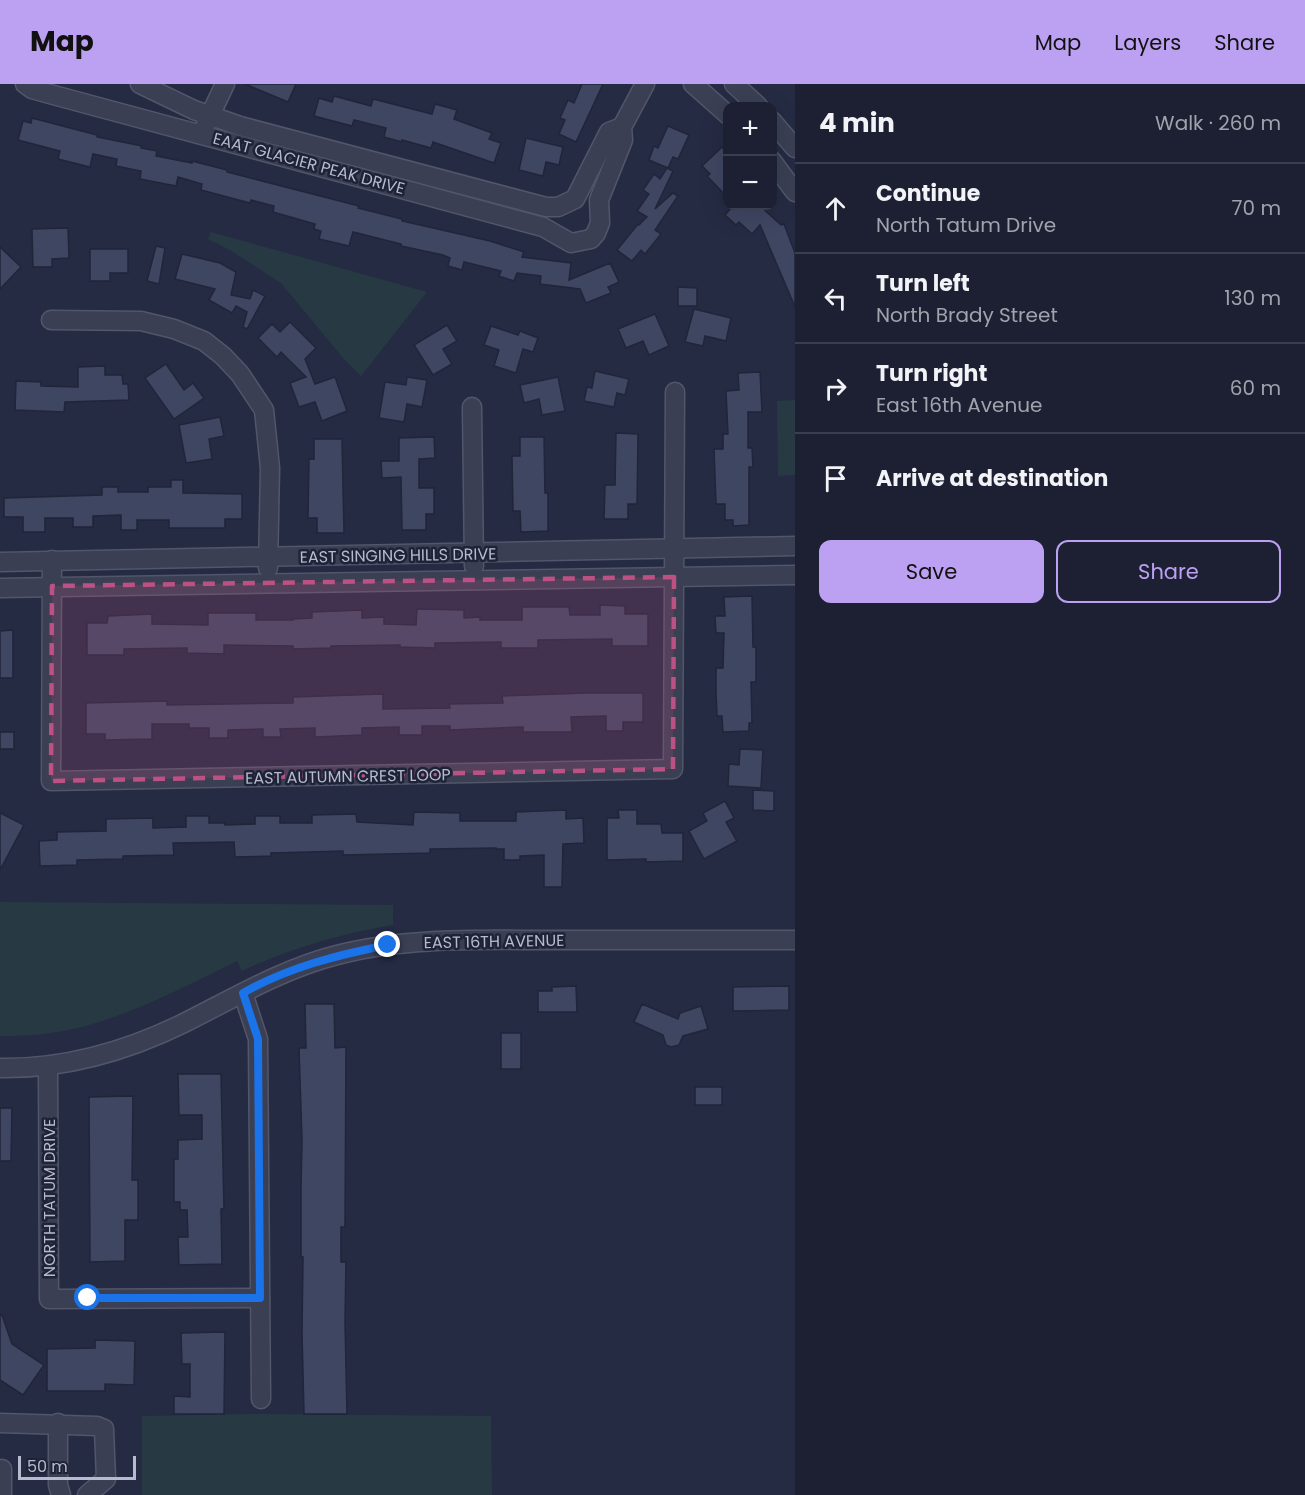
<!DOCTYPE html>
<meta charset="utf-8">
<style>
body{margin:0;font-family:Poppins,sans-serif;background:#25283a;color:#f1f3f6}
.controls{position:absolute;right:18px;top:18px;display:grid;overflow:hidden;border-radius:12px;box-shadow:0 6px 24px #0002}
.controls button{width:54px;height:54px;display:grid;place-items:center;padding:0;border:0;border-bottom:2px solid #3a3e4d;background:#1c2032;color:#f1f3f6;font:30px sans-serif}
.scale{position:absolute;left:18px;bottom:15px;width:118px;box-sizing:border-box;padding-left:6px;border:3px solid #b7bbcd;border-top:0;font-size:16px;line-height:21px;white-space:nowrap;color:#b7bbcd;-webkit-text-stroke:4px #1e2338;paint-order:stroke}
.stop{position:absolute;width:18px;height:18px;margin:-14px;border:4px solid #1a73e8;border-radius:50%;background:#fff}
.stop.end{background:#1a73e8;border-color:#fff;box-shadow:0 2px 6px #0008}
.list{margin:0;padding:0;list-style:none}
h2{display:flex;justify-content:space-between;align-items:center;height:78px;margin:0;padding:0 24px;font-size:26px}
h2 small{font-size:20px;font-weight:400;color:#a0a3ac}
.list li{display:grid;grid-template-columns:39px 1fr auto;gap:18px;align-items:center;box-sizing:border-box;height:90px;padding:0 24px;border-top:2px solid #3a3e4d}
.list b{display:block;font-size:22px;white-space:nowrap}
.list p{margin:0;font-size:20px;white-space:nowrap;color:#a0a3ac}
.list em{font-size:20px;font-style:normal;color:#a0a3ac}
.actions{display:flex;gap:12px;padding:18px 24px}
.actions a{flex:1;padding:14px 0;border:2px solid #bca0f2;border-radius:12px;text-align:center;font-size:21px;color:#bca0f2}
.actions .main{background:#bca0f2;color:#111}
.icon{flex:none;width:33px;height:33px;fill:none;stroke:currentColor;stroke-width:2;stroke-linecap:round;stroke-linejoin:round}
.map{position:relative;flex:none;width:795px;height:1411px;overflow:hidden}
header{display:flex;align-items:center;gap:36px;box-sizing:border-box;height:84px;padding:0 30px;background:#bca0f2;color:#111}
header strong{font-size:28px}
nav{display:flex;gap:33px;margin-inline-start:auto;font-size:21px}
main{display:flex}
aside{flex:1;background:#1c2032}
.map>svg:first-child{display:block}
.green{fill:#273a44}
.building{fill:#3f4661;stroke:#21253a;stroke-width:1.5}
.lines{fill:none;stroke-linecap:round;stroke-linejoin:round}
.minor-casing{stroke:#52566a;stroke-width:21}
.minor{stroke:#3a3f53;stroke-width:18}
.route{stroke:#1a73e8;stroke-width:8}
.marked{fill:#be5183;fill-opacity:0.2;stroke:#be5183;stroke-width:4.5;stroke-dasharray:12 8;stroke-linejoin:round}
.labels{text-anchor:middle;stroke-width:5;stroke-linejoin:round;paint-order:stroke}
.street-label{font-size:16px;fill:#b7bbcd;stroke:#1e2338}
</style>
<header>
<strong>Map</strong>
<nav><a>Map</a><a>Layers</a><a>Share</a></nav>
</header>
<main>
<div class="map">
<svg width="795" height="1411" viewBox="0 0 795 1411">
<rect width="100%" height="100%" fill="#252b43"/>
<g class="green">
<polygon points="211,148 427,208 361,292 344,275 281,199 230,166 208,155"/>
<polygon points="795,316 795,391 778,392 777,317"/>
<path d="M 0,818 L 393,821 L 393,841 C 340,850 290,864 242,887 L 237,877 C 186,902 134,930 78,944 C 53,950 26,952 0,952 Z"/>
<polygon points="250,1330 491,1332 492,1411 142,1411 142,1332"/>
</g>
<g class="building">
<polygon points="245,0 296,0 288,18"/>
<polygon points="582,0 603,0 576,58 559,50 565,36 560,34 568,16 574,19"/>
<polygon points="334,12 371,22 373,15 432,30 435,20 457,26 454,35 492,49 489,55 501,59 494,79 433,58 431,64 402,56 402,58 384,53 386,44 354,36 352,42 314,32 319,14 332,18"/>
<polygon points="32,34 97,51 97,53 142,62 141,64 157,67 156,72 192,79 192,77 227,86 227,88 359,122 358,124 402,135 402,137 490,157 524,168 522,173 571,179 569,196 610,179 619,198 608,203 611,209 586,219 580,205 540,200 541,192 517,189 514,197 499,192 501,187 464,178 462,186 448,182 450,174 443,171 401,162 401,160 353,148 349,162 319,155 321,147 314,145 315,140 273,128 274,122 251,116 250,119 201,106 202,100 178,93 176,102 140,95 141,87 116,82 117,75 93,70 90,83 58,75 60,67 18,56 23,37 31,39"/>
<polygon points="668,42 689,51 678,75 673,73 668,84 649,76 654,62 658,64"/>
<polygon points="526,54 563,63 559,81 546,78 543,92 519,86"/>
<polygon points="722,63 728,70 728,114 707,92 710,90 702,82"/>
<polygon points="667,84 673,87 655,125 673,109 678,112 655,146 661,150 645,170 641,166 632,177 617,166 638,140 639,141 647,133 637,127 649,110 643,106 654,90 660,95"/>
<polygon points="733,122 760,122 781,141 784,140 795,169 795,223 760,141 752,150 739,138 736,141 725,131"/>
<polygon points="68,144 69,174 52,175 52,183 33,183 32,145"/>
<polygon points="156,162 165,164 159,200 147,197"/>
<polygon points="0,163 21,183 0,205"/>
<polygon points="90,165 128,165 128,189 110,189 110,197 90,197"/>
<polygon points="182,170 220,179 236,188 231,211 250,215 253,206 265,212 247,245 243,243 247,228 236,222 232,229 209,216 215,205 175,195"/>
<polygon points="678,203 697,204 697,222 678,222"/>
<polygon points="694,225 731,234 726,257 705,252 703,262 685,258"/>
<polygon points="655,230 669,262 649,271 643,257 626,264 618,245"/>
<polygon points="290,238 316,264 305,275 315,300 335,293 347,327 322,337 315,318 299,323 290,299 306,293 281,268 277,273 258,254 272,240 280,248"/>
<polygon points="447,241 457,257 443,265 452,280 433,291 414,261"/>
<polygon points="491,242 518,251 520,247 538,254 533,268 523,265 516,289 494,282 499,266 484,261"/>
<polygon points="166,280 184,306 193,299 204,314 174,335 145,294"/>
<polygon points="105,282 105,291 122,291 123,300 128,300 129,316 65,318 64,328 15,326 16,297 41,298 41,302 78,303 78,283"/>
<polygon points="595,287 629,295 625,311 617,309 614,323 584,317 587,303 592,304"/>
<polygon points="760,288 762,328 748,328 748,364 752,364 753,383 749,383 749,441 733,442 733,436 725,436 725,420 716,420 714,365 723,365 723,350 728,350 726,307 739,306 738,289"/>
<polygon points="407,293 427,296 422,323 407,320 404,338 379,334 385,298 406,301"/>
<polygon points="558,293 565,327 542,331 539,315 524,319 520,301"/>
<polygon points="220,333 224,352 209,355 212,375 186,379 179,341"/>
<polygon points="616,349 638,350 637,420 628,420 628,435 604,435 605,401 615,401"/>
<polygon points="434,353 435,374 419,375 419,404 434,404 434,430 426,430 426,446 402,446 401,393 382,394 381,377 399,377 399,354"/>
<polygon points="520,353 544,353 545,409 548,409 548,447 521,448 520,427 513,427 512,372 520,372"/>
<polygon points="314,355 342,355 344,449 317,449 317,434 308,434 309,375 314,375"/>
<polygon points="171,396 183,396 183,409 242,410 242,435 225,435 225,444 169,444 169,436 137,436 137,446 121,446 121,431 93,432 93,443 73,443 73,434 45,434 45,448 23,448 23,433 4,433 4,414 102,411 102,403 118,403 118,408 148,408 148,403 171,403"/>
<polygon points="752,512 753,563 756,563 756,598 751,598 752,639 749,639 749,647 723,648 722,632 717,632 716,609 716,584 723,584 724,549 716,549 715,532 725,532 724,513"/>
<polygon points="600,521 625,522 625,530 648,530 648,562 612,562 612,555 538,556 538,564 501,564 501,558 435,559 435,564 400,563 400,561 331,562 331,564 293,565 293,562 224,561 224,570 187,569 187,564 124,565 124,571 87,571 87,539 107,539 108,532 152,530 152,540 208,541 208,529 256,529 256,536 293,536 293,535 312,534 312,528 362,526 362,534 384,533 384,540 416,541 417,525 464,526 464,534 480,533 480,536 522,536 522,523 569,523 570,531 600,531"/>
<polygon points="13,546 13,594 0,594 0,547"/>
<polygon points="587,609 643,609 643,638 623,638 623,647 606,647 606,632 571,633 572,648 523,648 523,643 450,646 450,642 422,642 422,651 399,651 399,643 362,644 362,651 315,653 315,644 280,645 281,653 263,653 263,645 228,646 228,654 209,654 209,644 189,644 189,640 152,640 152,655 105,656 105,650 86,650 86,619 167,617 167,621 293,619 293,613 383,610 383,625 450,624 449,620 503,619 502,612"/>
<rect x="0" y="648" width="14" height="17"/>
<polygon points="740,665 763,666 761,704 728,702 729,680 739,681"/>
<polygon points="753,706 774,707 774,727 753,726"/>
<polygon points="725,717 734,734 726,738 737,757 704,775 689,747 707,737 703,729"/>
<polygon points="566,726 566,735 583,734 584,759 563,760 562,803 544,803 544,771 520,772 520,776 504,776 504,765 496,765 496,764 430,765 430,769 343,771 343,767 271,769 271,772 235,773 234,758 173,759 174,771 123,772 123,775 77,776 77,781 40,782 39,757 57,756 57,748 106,747 106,735 153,734 153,744 186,743 186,732 209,732 209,739 225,739 225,741 255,740 255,732 280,732 280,739 312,739 312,731 356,730 357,738 413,741 414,728 460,729 460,737 516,737 516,728"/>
<polygon points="618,726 637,726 637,740 661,740 662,749 683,749 683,777 646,778 646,775 607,776 607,734 619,734"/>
<polygon points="0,729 24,741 0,786"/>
<polygon points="576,902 577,928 538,928 538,907 552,907 552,903"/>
<polygon points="789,902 789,926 733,927 733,903"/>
<polygon points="305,920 334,920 335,964 346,963 345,1143 341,1143 341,1178 346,1178 345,1237 347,1330 304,1330 302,1249 303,1173 301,1173 301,1103 302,1057 299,964 306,964"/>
<polygon points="642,920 678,935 680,929 701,922 708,945 683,952 679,961 671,963 666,961 663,951 634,938"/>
<rect x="501" y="949" width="20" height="36"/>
<polygon points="178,990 221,990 224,1125 221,1125 222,1180 179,1181 178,1153 188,1153 187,1126 180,1126 180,1118 174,1118 174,1075 178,1075 178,1056 202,1055 202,1031 179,1031"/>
<rect x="695" y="1003" width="27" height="18"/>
<polygon points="133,1012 132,1096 138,1096 138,1136 125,1136 125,1177 90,1178 89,1013"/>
<polygon points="0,1024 12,1024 11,1077 0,1077"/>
<polygon points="0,1231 2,1231 12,1260 44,1281 23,1311 0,1296"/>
<polygon points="225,1248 224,1330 174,1330 174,1312 190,1313 190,1280 182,1280 181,1249"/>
<polygon points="95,1256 135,1257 134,1301 105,1300 105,1307 47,1307 47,1265 95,1264"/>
</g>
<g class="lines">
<defs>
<g id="minor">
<polyline points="25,0 32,5 46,9 543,143 571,159 591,155 596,149 600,139 599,116 623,56 622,43 645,0"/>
<polyline points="140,0 194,26 240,42 546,123 558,123 575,115 609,48 622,43"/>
<polyline points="693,0 728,31"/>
<polyline points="734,0 758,22"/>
<polyline points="772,37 795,64"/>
<polyline points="206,40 225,0"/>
<polyline points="772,77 795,108"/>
<polyline points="51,236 141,237 174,245 204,257 223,272 240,290 264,326 270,384 268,484"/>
<polyline points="472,323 474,482"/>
<polyline points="52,476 51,697 673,685 675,308"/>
<polyline points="0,478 795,462"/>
<polyline points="0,504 795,491"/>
<polyline points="243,909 258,955 261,1315"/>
<polyline points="48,982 49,1215 260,1214"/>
<path d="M 0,984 C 63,985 127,967 184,939 C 234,914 282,885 337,871 C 405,853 479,856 550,856 C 631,856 713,856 795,856"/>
<polyline points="0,1339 97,1342 104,1345 106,1395 87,1411"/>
<polyline points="58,1339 58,1401 61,1411"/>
<polyline points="2,1385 2,1411"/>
</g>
</defs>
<use href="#minor" class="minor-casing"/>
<use href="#minor" class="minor"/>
</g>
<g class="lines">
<path class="route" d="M 88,1214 L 260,1214 L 258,955 L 243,909 C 289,883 337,871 388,861"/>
</g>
<path class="marked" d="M 674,493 L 673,685 L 51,697 L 52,502 Z"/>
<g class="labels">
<g class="street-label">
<text transform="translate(309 79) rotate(15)" y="6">EAAT GLACIER PEAK DRIVE</text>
<text transform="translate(398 471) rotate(-1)" y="6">EAST SINGING HILLS DRIVE</text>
<text transform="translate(348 692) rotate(-1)" y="6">EAST AUTUMN CREST LOOP</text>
<text transform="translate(494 857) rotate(-1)" y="6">EAST 16TH AVENUE</text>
<text transform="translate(49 1114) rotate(-90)" y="6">NORTH TATUM DRIVE</text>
</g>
</g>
</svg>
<div class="controls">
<button>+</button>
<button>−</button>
</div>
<div class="scale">50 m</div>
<div class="stop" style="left:88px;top:1214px"></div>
<div class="stop end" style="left:388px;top:861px"></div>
</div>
<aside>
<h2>4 min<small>Walk · 260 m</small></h2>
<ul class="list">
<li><svg class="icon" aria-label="ahead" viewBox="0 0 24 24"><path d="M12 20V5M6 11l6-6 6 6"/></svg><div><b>Continue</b><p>North Tatum Drive</p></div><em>70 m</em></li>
<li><svg class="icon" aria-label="left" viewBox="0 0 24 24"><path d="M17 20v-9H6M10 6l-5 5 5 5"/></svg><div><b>Turn left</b><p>North Brady Street</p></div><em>130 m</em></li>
<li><svg class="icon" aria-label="right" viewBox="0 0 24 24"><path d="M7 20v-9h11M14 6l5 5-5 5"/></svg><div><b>Turn right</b><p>East 16th Avenue</p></div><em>60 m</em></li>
<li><svg class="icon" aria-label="arrive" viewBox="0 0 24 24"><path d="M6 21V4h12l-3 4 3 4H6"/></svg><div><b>Arrive at destination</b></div></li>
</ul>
<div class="actions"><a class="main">Save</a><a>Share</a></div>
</aside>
</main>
